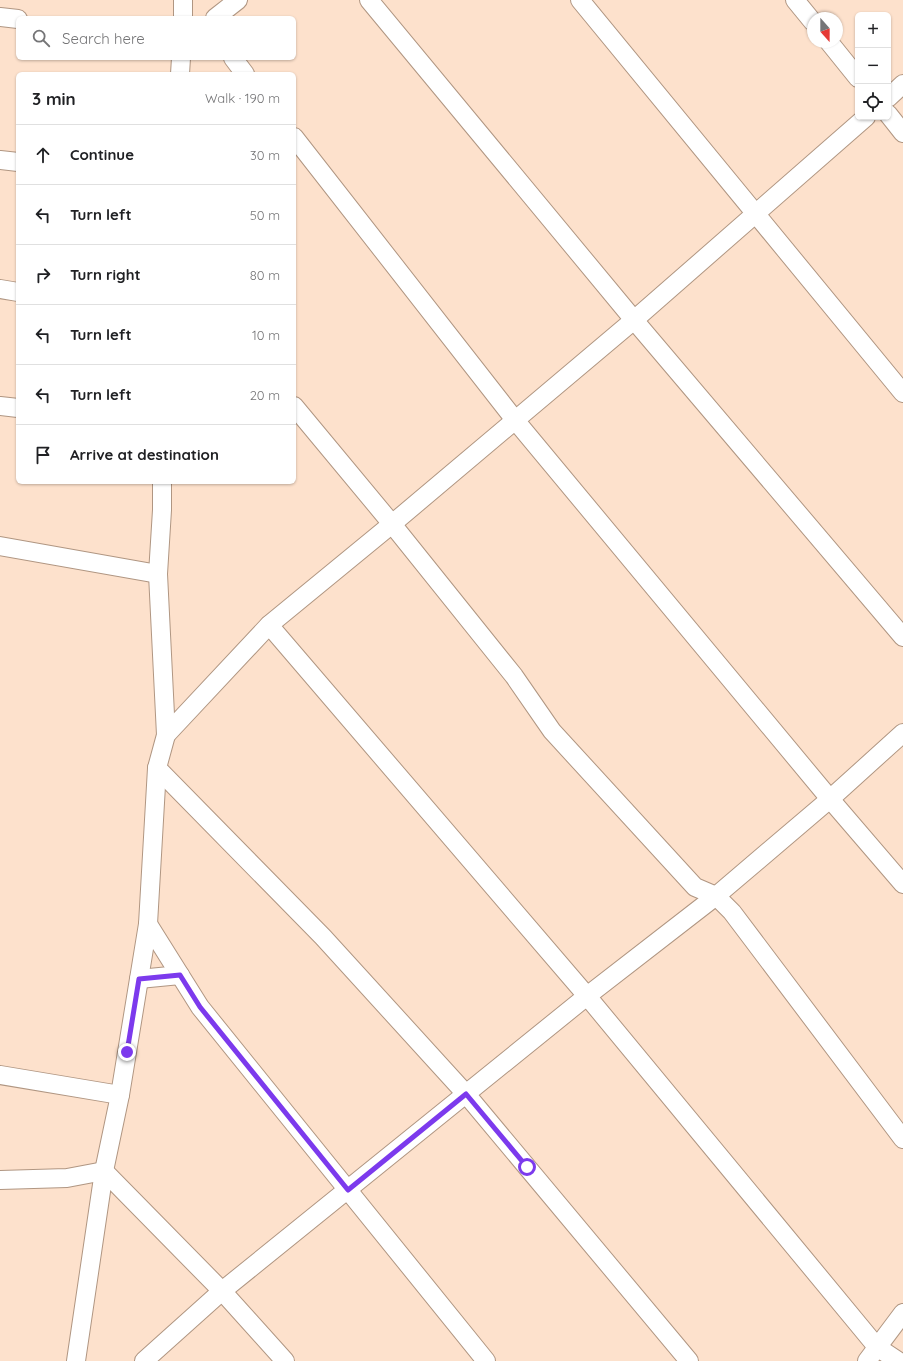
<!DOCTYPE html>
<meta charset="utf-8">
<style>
body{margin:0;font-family:Quicksand,sans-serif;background:#f6f6f6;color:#202124}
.controls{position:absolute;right:12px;top:12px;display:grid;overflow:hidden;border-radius:6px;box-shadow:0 1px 3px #0004}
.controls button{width:36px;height:36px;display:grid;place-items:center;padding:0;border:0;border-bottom:1px solid #e0e0e0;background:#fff;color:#202124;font:20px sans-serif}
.compass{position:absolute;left:807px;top:12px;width:36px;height:36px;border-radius:50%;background:#fff;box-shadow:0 1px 3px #0004;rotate:159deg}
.stop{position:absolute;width:12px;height:12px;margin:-9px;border:3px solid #7c3aed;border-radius:50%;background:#fff}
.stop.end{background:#7c3aed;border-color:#fff;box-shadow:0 1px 4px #0008}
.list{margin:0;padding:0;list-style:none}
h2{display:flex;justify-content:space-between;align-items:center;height:52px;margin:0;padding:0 16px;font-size:17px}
h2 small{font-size:13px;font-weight:400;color:#757577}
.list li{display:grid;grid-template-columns:26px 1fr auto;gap:12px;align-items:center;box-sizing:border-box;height:60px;padding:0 16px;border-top:1px solid #e0e0e0}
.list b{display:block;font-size:15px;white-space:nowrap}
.list em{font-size:13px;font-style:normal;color:#757577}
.icon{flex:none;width:22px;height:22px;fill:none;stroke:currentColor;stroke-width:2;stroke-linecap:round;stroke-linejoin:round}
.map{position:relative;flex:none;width:903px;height:1361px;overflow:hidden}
.search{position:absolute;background:#fff;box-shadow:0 1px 3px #0004;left:16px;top:16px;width:280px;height:44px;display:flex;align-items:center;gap:10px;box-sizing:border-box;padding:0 14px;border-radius:6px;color:#757577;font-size:15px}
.panel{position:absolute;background:#fff;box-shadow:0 1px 3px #0004;left:16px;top:72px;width:280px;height:412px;border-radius:6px}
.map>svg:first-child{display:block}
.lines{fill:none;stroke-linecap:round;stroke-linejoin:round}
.minor-casing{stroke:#b09682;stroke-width:20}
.minor{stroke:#fff;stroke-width:18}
.route{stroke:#7c3aed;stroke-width:5}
</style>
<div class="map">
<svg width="903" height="1361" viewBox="0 0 903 1361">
<rect width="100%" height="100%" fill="#fde1cc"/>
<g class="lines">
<defs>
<g id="minor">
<polyline points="369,0 634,320 903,637"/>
<polyline points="580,0 903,393"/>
<polyline points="795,0 813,22"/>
<polyline points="0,17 18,19"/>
<polyline points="183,18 183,0"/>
<polyline points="215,18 238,0"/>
<polyline points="829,42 858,78"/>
<polyline points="233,58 245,74"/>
<polyline points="180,74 181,58"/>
<polyline points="888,98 903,84"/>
<polyline points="888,114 903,133"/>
<polyline points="294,137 515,420 830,799 903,884"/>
<polyline points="0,160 18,162"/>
<polyline points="0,289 18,292"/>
<polyline points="0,406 18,408"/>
<polyline points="294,406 392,524 514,676 552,731 695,887 716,896 732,912 903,1139"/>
<polyline points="0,546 158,574"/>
<polyline points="269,625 587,996 877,1347 898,1361"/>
<polyline points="166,735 269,625 392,524 634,320 866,117"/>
<polyline points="157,768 323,937 466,1094 689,1361"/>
<polyline points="148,924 200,1007 486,1361"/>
<polyline points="139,979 180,975"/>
<polyline points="0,1075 120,1095"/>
<polyline points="0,1180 67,1178 104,1171 222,1291 285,1361"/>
<polyline points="76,1361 104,1171 120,1095 148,924 157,768 166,735 158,574 162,510 162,482"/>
<polyline points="144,1361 222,1291 587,996 716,896 830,799 903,733"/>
<polyline points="867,1361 903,1313"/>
</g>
</defs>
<use href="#minor" class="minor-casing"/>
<use href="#minor" class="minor"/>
</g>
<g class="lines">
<polyline class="route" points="127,1052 139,979 180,975 200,1007 348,1190 466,1094 527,1167"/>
</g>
</svg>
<div class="controls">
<button>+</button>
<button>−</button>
<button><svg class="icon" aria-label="locate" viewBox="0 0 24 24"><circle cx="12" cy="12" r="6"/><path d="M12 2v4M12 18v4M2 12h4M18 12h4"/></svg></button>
</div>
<svg class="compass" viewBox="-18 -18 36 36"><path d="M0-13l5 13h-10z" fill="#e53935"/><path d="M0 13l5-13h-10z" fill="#757577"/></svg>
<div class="stop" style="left:527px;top:1167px"></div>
<div class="stop end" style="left:127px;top:1052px"></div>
<div class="search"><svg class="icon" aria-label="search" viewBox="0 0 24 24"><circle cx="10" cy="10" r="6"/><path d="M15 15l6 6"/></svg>Search here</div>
<section class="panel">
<h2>3 min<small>Walk · 190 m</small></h2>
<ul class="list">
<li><svg class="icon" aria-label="ahead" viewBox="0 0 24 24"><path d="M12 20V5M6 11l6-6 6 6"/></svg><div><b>Continue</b></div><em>30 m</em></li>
<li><svg class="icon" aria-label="left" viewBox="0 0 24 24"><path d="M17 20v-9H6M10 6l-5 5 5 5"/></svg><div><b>Turn left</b></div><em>50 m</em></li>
<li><svg class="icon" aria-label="right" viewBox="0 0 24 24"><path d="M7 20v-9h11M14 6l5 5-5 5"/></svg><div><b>Turn right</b></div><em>80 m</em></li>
<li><svg class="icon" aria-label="left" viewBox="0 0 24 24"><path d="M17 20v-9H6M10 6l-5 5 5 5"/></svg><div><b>Turn left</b></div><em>10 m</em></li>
<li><svg class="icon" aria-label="left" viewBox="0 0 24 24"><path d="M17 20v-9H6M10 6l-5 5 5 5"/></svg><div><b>Turn left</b></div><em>20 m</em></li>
<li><svg class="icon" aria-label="arrive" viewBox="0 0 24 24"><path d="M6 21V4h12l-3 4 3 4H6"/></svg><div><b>Arrive at destination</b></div></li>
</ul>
</section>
</div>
